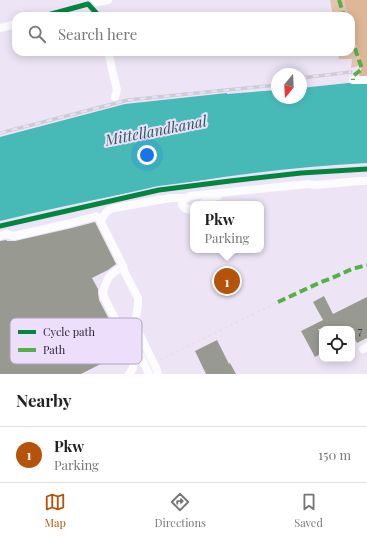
<!DOCTYPE html>
<style>
body{margin:0;font-family:"Playfair Display",serif;background:#f2f2f2;color:#222}
.controls{position:absolute;right:12px;bottom:12px;display:grid;overflow:hidden;border-radius:8px;box-shadow:0 2px 10px #0003}
.controls button{width:36px;height:36px;display:grid;place-items:center;padding:0;border:0;border-bottom:1px solid #e0e0e0;background:#fff;color:#222;font:20px sans-serif}
.compass{position:absolute;left:271px;top:68px;width:36px;height:36px;border-radius:50%;background:#fff;box-shadow:0 2px 10px #0003;rotate:198deg}
.you{position:absolute;left:147px;top:155px;width:14px;height:14px;margin:-10px;border:3px solid #fff;border-radius:50%;background:#1a73e8;box-shadow:0 0 0 6px #1a73e833}
.badge{display:grid;place-items:center;width:26px;height:26px;border-radius:50%;background:#b45309;color:#fff;font-size:13px;font-weight:700}
.pin{position:absolute;translate:-50% -50%;border:2px solid #fff;box-shadow:0 1px 4px #0006}
.popup{position:absolute;left:190px;top:201px;width:74px;height:52px;box-sizing:border-box;display:grid;place-content:center;border-radius:8px;background:#fff;filter:drop-shadow(0 1px 3px #0005);font-size:13px;white-space:nowrap;color:#767676}
.popup b{font-size:15px;color:#222}
.popup::after{content:'';position:absolute;left:50%;top:100%;margin-left:-8px;border:8px solid transparent;border-top-color:#fff}
.list{margin:0;padding:0;list-style:none}
h2{display:flex;justify-content:space-between;align-items:center;height:52px;margin:0;padding:0 16px;font-size:17px}
h2 small{font-size:13px;font-weight:400;color:#767676}
.list li{display:grid;grid-template-columns:26px 1fr auto;gap:12px;align-items:center;box-sizing:border-box;height:56px;padding:0 16px;border-top:1px solid #e0e0e0}
.list b{display:block;font-size:15px;white-space:nowrap}
.list p{margin:0;font-size:13px;white-space:nowrap;color:#767676}
.list em{font-size:13px;font-style:normal;color:#767676}
.icon{flex:none;width:22px;height:22px;fill:none;stroke:currentColor;stroke-width:2;stroke-linecap:round;stroke-linejoin:round}
.map{position:relative;flex:none;width:367px;height:374px;overflow:hidden}
.search{position:absolute;background:#fff;box-shadow:0 2px 10px #0003;left:12px;right:12px;top:12px;height:44px;display:flex;align-items:center;gap:10px;box-sizing:border-box;padding:0 14px;border-radius:12px;color:#767676;font-size:15px}
.sheet{height:108px;background:#fff}
nav{display:flex;justify-content:space-around;align-items:center;box-sizing:border-box;height:56px;border-top:1px solid #e0e0e0;background:#fff;font-size:11px;color:#767676}
nav a{display:grid;justify-items:center;gap:2px}
nav .on{color:#b45309}
.map>svg:first-child{display:block}
.green{fill:#e5c4ac}
.forest{fill:#ddb798}
.water{fill:#47bab7}
.building{fill:#989a92}
.lines{fill:none;stroke-linecap:round;stroke-linejoin:round}
.path{stroke:#dfdce2;stroke-width:1;stroke-dasharray:3 3;stroke-linecap:butt}
.minor{stroke:#fcfbfe;stroke-width:8}
.rail-casing{stroke:#ceccd1;stroke-width:3.5}
.rail{stroke:#eddffc;stroke-width:2;stroke-dasharray:6;stroke-linecap:butt}
.quiet{stroke:#55b146;stroke-width:4;stroke-dasharray:8 4;stroke-linecap:butt}
.cycleway-casing{stroke:#eddffc;stroke-width:8}
.cycleway{stroke:#00873e;stroke-width:5}
.labels{text-anchor:middle;stroke-width:4;stroke-linejoin:round;paint-order:stroke}
.number-label{font-size:12px;fill:#403a45}
.water-label{font-size:15px;font-style:italic;fill:#275d58;stroke:#eddffc}
.key{fill:#eddffc;stroke:#b0a4bd;stroke-width:1}
.key-label{font-size:11px;fill:#221a2b}
</style>
<div class="map">
<svg width="367" height="374" viewBox="0 0 367 374">
<rect width="100%" height="100%" fill="#ede5f6"/>
<g class="green">
<polygon points="330,0 344,0 348,16 333,16"/>
<polygon points="351,26 362,65 351,68 352,59 339,59 338,52 351,52"/>
</g>
<polygon class="forest" points="344,0 367,0 367,77 359,77 362,65 351,26 351,16 348,16"/>
<path class="water" d="M 367,81 L 367,163 C 243,169 120,192 0,221 L 0,137 L 125,104 L 227,93 L 227,94 L 277,90 L 277,98 L 301,98 L 301,88 Z"/>
<g class="building">
<polygon points="95,222 116,264 108,270 92,278 98,289 98,293 99,300 113,327 127,347 128,350 81,374 0,374 0,241 6,240 7,241 15,241 72,228"/>
<polygon points="324,296 333,314 367,297 367,338 357,343 352,333 352,329 318,329 322,336 322,353 315,357 301,331 323,320 313,302"/>
<polygon points="217,340 229,364 230,363 236,374 206,374 195,351"/>
</g>
<g class="lines">
<polyline class="path" points="160,360 278,302"/>
<g class="minor">
<polyline points="88,4 99,16"/>
<polyline points="44,16 88,4 108,0"/>
<polyline points="0,28 16,24"/>
<polyline points="108,52 117,90 115,97"/>
<polyline points="353,80 367,80"/>
<polyline points="202,204 215,196 218,196"/>
<path d="M 193,209 C 189,210 185,209 182,205 L 183,200 L 190,196 L 299,185 L 308,184 L 315,185 L 360,181 L 367,181"/>
<path d="M 101,221 C 104,214 107,210 114,208 L 171,198 L 187,198"/>
<polyline points="0,236 6,234 14,236 71,223 96,216 99,218 123,266 124,271 138,298 138,305 132,342 135,357 133,368 129,374"/>
<polyline points="123,266 113,273 109,277 106,283 103,292 104,297 118,324 140,355 149,374"/>
<polyline points="129,333 133,336 140,335 157,370 158,374"/>
<polyline points="363,349 367,347"/>
</g>
<defs>
<g id="rail">
<polyline points="301,78 351,72"/>
<polyline points="0,133 128,100 277,85"/>
</g>
</defs>
<use href="#rail" class="rail-casing"/>
<use href="#rail" class="rail"/>
<g class="quiet">
<polyline points="339,0 344,16"/>
<polyline points="351,37 362,69 353,76 353,80"/>
<polyline points="278,302 321,282 332,278 352,269 367,265"/>
</g>
<defs>
<g id="cycleway">
<polyline points="44,16 88,4 99,16"/>
<polyline points="0,226 159,190 230,181 301,173 367,169"/>
</g>
</defs>
<use href="#cycleway" class="cycleway-casing"/>
<use href="#cycleway" class="cycleway"/>
</g>
<g class="labels">
<g class="number-label">
<text x="360" y="335">7</text>
</g>
<g class="water-label">
<text transform="translate(156 131) rotate(-11)" y="5">Mittellandkanal</text>
</g>
</g>
<rect x="10" y="318" width="132" height="46" rx="6" class="key"/>
<rect x="18" y="330" width="18" height="4" fill="#00873e"/>
<rect x="18" y="348" width="18" height="4" fill="#55b146"/>
<g class="key-label">
<text x="43" y="336">Cycle path</text>
<text x="43" y="354">Path</text>
</g>
</svg>
<div class="controls">
<button><svg class="icon" aria-label="locate" viewBox="0 0 24 24"><circle cx="12" cy="12" r="6"/><path d="M12 2v4M12 18v4M2 12h4M18 12h4"/></svg></button>
</div>
<svg class="compass" viewBox="-18 -18 36 36"><path d="M0-13l5 13h-10z" fill="#e53935"/><path d="M0 13l5-13h-10z" fill="#767676"/></svg>
<div class="you"></div>
<div class="pin badge" style="left:227px;top:281px">1</div>
<div class="popup"><b>Pkw</b>Parking</div>
<div class="search"><svg class="icon" aria-label="search" viewBox="0 0 24 24"><circle cx="10" cy="10" r="6"/><path d="M15 15l6 6"/></svg>Search here</div>
</div>
<section class="sheet">
<h2>Nearby<small></small></h2>
<ul class="list">
<li><span class="badge">1</span><div><b>Pkw</b><p>Parking</p></div><em>150 m</em></li>
</ul>
</section>
<nav>
<a class="on"><svg class="icon" aria-label="map" viewBox="0 0 24 24"><path d="M3 6l6-2 6 2 6-2v14l-6 2-6-2-6 2zM9 4v14M15 6v14"/></svg>Map</a>
<a><svg class="icon" aria-label="directions" viewBox="0 0 24 24"><path d="M12 3l9 9-9 9-9-9zM9 14v-3h6M13 9l2 2-2 2"/></svg>Directions</a>
<a><svg class="icon" aria-label="saved" viewBox="0 0 24 24"><path d="M7 4h10v16l-5-4-5 4z"/></svg>Saved</a>
</nav>
